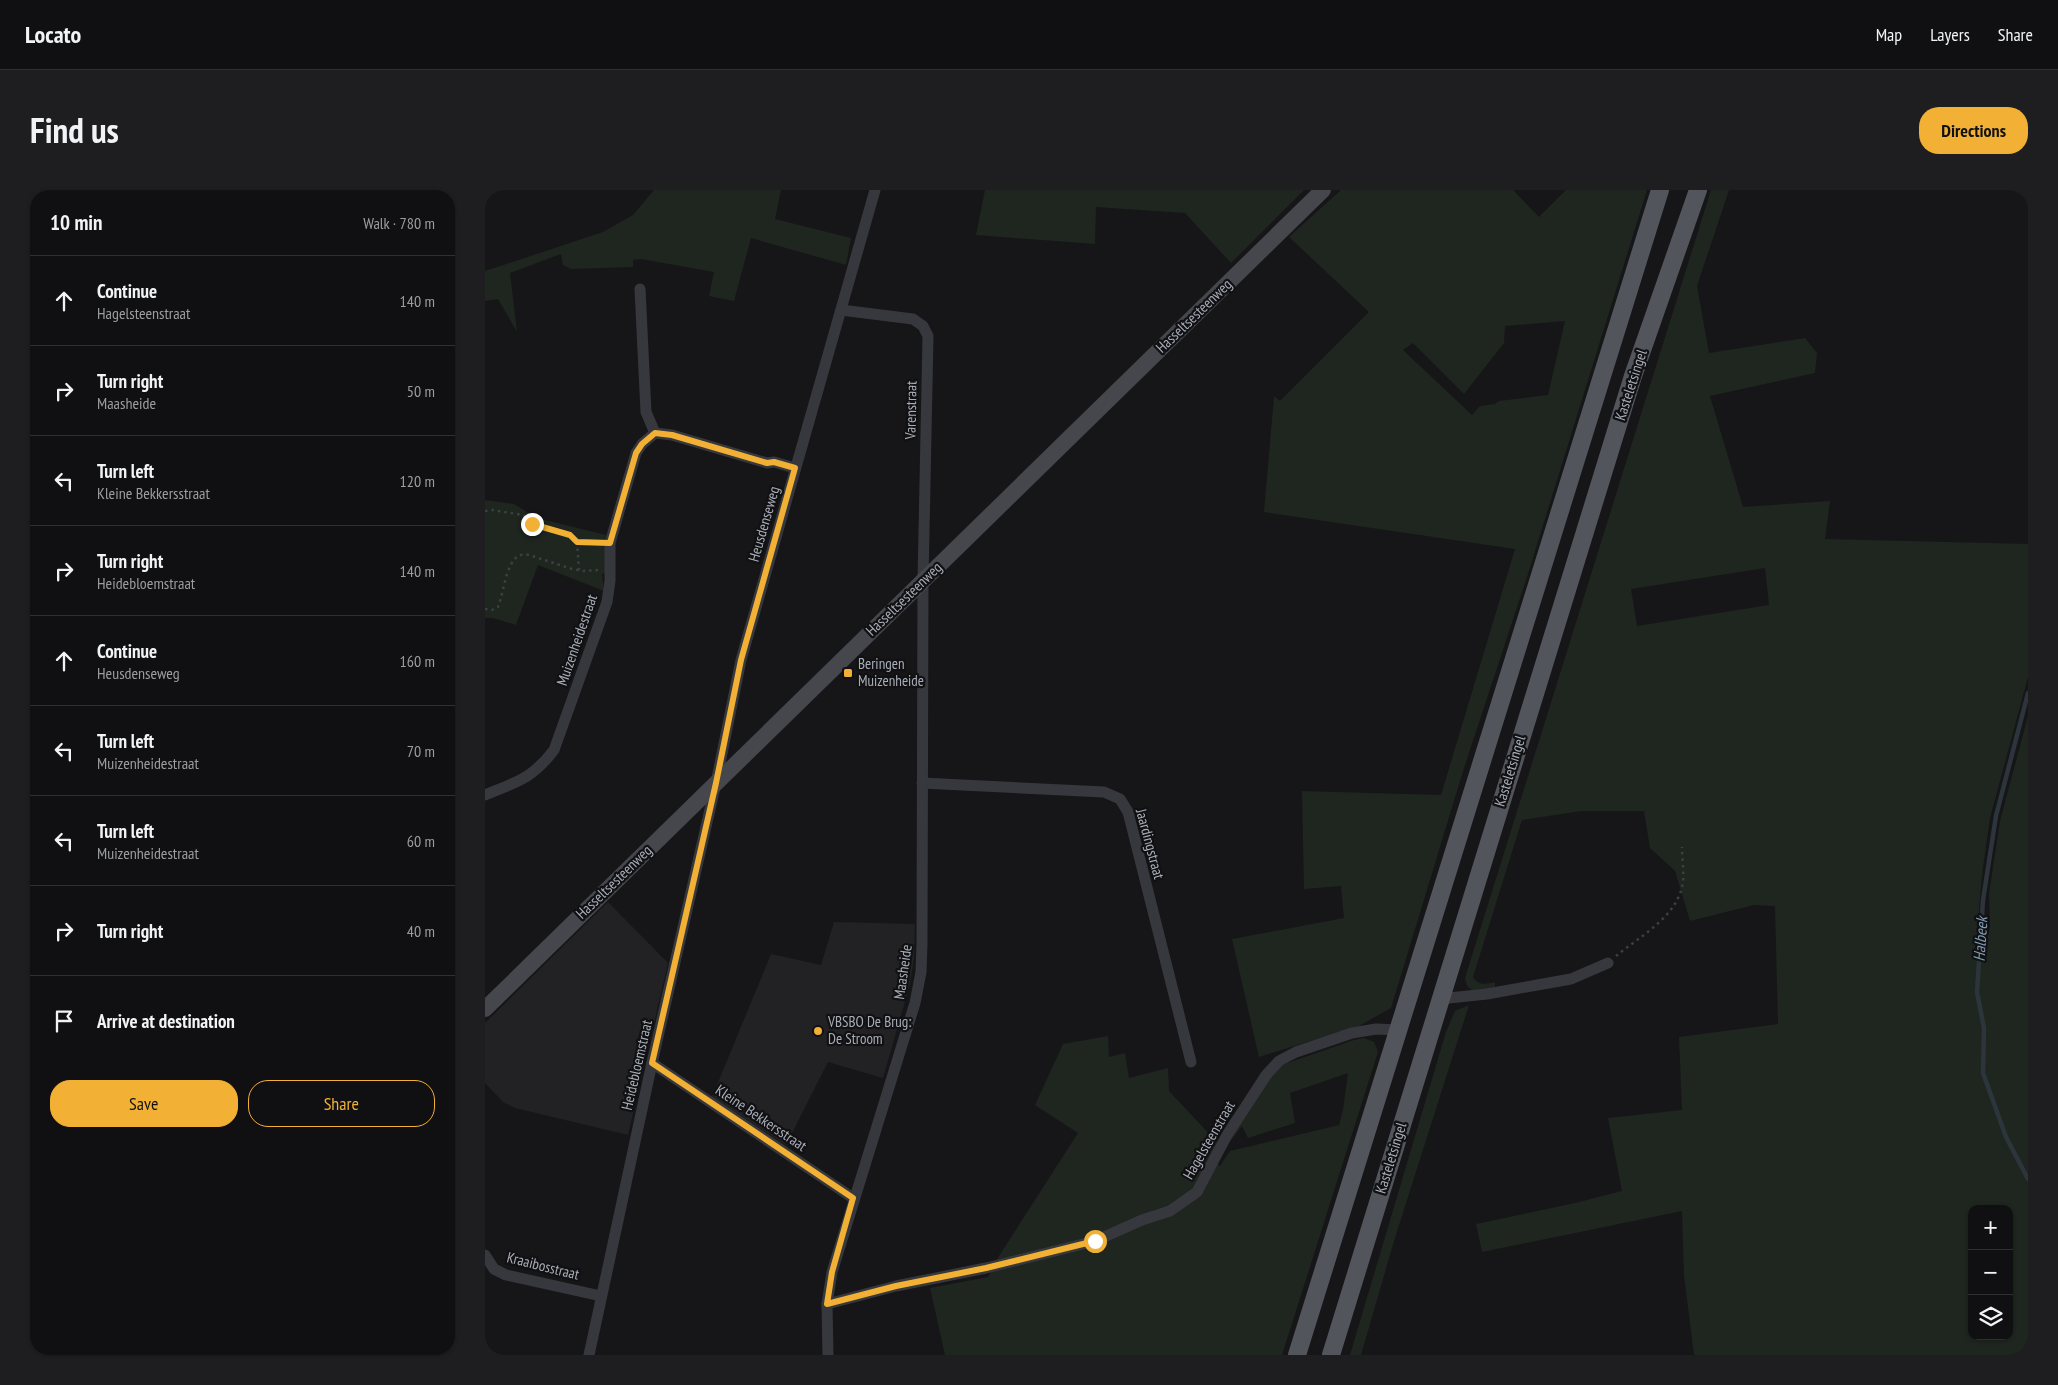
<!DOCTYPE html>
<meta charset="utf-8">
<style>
body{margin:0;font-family:"PT Sans Narrow",sans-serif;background:#1e1e20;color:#f1f3f6}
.controls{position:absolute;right:15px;bottom:15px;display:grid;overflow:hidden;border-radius:10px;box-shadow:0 1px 4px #0004}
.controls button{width:45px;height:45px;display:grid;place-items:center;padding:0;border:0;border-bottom:1px solid #303032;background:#101012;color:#f1f3f6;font:25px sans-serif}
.stop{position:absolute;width:15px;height:15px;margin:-11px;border:4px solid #f2b134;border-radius:50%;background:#fff}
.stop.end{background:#f2b134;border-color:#fff;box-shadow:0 1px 5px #0008}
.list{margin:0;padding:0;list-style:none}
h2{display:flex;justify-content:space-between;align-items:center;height:65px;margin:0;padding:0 20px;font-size:21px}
h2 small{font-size:16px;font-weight:400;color:#9c9d9f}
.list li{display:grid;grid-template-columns:32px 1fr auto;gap:15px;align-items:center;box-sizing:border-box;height:90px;padding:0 20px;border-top:1px solid #303032}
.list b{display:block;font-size:19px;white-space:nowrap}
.list p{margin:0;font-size:16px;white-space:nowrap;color:#9c9d9f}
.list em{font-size:16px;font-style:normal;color:#9c9d9f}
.actions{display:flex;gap:10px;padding:15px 20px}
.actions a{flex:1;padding:11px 0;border:1px solid #f2b134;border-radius:20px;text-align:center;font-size:18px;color:#f2b134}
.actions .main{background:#f2b134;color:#111}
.icon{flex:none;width:28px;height:28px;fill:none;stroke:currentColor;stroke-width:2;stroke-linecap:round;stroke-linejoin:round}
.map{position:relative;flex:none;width:1543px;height:1165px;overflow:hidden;border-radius:20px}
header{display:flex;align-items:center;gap:30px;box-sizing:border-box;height:70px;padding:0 25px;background:#101012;border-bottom:1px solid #303032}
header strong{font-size:24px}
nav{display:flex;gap:28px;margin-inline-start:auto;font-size:18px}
.intro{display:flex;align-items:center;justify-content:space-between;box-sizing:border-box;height:120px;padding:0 30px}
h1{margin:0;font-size:35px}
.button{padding:12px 22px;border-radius:20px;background:#f2b134;color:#111;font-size:18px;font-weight:700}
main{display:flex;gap:30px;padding:0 30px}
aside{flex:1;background:#101012;border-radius:20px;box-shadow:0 1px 4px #0004}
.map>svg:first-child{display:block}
.built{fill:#222225}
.green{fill:#1e261f;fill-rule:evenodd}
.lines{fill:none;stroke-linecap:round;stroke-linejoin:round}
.stream{stroke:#2c353c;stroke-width:4.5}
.path{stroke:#3d3f44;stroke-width:2.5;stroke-dasharray:2.5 4;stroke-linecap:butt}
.street{stroke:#37383d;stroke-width:11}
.secondary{stroke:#45474d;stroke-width:16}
.primary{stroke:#53555c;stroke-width:18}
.route{stroke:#f2b134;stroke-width:6}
.poi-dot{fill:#f2b134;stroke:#111113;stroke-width:2}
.labels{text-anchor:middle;stroke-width:4.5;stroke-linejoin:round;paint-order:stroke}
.street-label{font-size:15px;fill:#a8adb8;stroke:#111113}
.poi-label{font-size:15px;fill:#a8adb8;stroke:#111113;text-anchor:start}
.water-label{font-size:16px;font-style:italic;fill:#7f9bb3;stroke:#111113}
</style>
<header>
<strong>Locato</strong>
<nav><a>Map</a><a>Layers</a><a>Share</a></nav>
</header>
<div class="intro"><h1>Find us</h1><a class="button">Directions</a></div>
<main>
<aside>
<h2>10 min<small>Walk · 780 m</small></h2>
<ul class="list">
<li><svg class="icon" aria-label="ahead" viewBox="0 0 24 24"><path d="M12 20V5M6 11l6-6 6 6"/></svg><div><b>Continue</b><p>Hagelsteenstraat</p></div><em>140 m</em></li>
<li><svg class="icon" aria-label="right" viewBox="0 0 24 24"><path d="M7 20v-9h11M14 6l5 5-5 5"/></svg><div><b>Turn right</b><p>Maasheide</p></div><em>50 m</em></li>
<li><svg class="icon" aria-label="left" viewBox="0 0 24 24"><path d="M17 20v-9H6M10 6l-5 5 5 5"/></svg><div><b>Turn left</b><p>Kleine Bekkersstraat</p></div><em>120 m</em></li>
<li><svg class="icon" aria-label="right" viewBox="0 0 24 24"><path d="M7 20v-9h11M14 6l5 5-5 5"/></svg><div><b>Turn right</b><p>Heidebloemstraat</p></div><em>140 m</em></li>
<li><svg class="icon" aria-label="ahead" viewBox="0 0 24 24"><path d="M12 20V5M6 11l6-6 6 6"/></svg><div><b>Continue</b><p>Heusdenseweg</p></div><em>160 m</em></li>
<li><svg class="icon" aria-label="left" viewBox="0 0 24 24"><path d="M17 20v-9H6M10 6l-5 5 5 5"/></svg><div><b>Turn left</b><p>Muizenheidestraat</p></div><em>70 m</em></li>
<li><svg class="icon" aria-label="left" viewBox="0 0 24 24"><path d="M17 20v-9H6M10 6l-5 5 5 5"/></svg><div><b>Turn left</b><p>Muizenheidestraat</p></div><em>60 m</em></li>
<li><svg class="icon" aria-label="right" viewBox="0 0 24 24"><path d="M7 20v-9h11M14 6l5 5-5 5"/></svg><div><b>Turn right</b></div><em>40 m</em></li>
<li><svg class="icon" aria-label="arrive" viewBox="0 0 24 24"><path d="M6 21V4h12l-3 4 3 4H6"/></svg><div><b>Arrive at destination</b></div></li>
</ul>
<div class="actions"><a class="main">Save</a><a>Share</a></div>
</aside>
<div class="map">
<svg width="1543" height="1165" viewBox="0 0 1543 1165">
<rect width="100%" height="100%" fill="#161618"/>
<g class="built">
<polygon points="123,712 183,773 143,945 30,918 18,912 0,893 0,833"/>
<polygon points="349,732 430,734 429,768 425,794 398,888 343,872 301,955 227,907 286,764 336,775"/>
</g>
<g class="green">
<polygon points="169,0 296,0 290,29 366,48 361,75 266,48 249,111 224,106 229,82 156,69 148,70 148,77 86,79 78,75 76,64 25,83 32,142 13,109 0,111 0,81 118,42 148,25"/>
<polygon points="500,0 819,0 746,73 700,23 611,17 610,54 491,45"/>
<path d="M 856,0 L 1028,0 L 1054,27 L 1081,0 L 1162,0 L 1042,387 L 979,578 L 906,818 L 874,836 L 774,867 L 747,749 L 859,728 L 856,696 L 819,699 L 817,601 L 956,605 L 1030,359 L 779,322 L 789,206 L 795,211 L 884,122 L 804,47 ZM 1080,131 L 1063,205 L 1014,211 L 1010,214 L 995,216 L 987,225 L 918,160 L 928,153 L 979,204 L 1019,153 L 1020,136 Z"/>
<path d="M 1226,0 L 1244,0 L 1212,96 L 1224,163 L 1320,148 L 1332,163 L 1330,183 L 1225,206 L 1258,317 L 1345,311 L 1340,349 L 1543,354 L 1543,487 L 1505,628 L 1497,685 L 1494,718 L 1497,762 L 1505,738 L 1504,704 L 1515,631 L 1543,526 L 1543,1165 L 1209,1165 L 1199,1085 L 1197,1021 L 997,1062 L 991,1034 L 1090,1013 L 1137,1001 L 1123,928 L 1197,920 L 1194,847 L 1293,834 L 1290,716 L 1269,715 L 1205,731 L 1190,681 L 1165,658 L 1159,621 L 1096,621 L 1037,630 L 988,787 C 994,796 1000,794 1010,792 L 1010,799 L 987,800 L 982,796 L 980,788 ZM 1280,378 L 1284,415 L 1152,436 L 1146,399 ZM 1487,1019 L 1524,1019 L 1524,1146 L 1487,1146 Z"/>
<polygon points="0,310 29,314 52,328 121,345 119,353 122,359 121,383 117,384 119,401 53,375 31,435 8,428 0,428"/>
<polygon points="984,815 909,1051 876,1165 865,1165 961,842 970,821"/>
<path d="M 623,846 L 624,867 L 640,863 L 644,888 L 683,878 L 684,901 L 732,952 L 776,882 L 869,850 L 879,848 L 889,852 L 893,862 L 797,1165 L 460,1165 L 445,1098 L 503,1087 L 514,1066 L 593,943 L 550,915 L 578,854 ZM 863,883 L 858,920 L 854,935 L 745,961 L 735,976 L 725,970 L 732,952 L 741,957 L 757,936 L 763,948 L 810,933 L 805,903 Z"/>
</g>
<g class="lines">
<polyline class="stream" points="1543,503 1511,626 1498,710 1492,802 1499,838 1498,883 1521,947 1543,989"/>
<g class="path">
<polyline points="0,321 7,320 32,324 38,325 52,336 88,346 92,352 114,352"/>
<polyline points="92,352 94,380"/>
<path d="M 0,419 L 7,420 L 13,417 C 20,401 21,359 44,365 L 87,379 L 98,381 L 113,380"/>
<path d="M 1131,766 C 1155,746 1193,727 1198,692 C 1199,681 1197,668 1197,657"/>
</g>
<g class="street">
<polyline points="155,99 161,222 170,243"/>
<polyline points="437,593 619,602 635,609 643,622 706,872"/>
<path d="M 0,605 C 31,592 47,589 69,560 L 122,412 L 125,391 L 125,353 L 151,263 L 157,254 L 170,243 L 187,245 L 282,273 L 289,272 L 310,278"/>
<polyline points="954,809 1002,804 1086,789 1123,773"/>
<polyline points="167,873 368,1008"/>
<polyline points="0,1065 9,1079 21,1085 116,1106"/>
<polyline points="342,1114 411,1096 501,1078 610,1051 657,1030 685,1021 712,1002 742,945 782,884 794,871 811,862 867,843 891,839 913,840"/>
<polyline points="104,1165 167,873 231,593 256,470 390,0"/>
<polyline points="343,1165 342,1114 347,1082 430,813 436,782 437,754 438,390 443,146 438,136 428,129 356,120"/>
</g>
<polyline class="secondary" points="0,819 838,0"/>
<g class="primary">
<polyline points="812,1165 1175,0"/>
<polyline points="846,1165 1148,186 1213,0"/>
</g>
</g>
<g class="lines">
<polyline class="route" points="47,334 85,345 92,352 125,353 151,263 157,254 170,243 187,245 282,273 289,272 310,278 256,470 231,593 167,873 368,1008 347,1082 342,1114 411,1096 501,1078 610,1051"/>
</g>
<g class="poi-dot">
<rect x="358" y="478" width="10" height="10" rx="2.5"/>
<circle cx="333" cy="841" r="5"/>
</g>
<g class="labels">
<g class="street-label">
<text transform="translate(709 126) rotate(-44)" y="5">Hasseltsesteenweg</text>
<text transform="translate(1146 195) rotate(-72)" y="5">Kasteletsingel</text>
<text transform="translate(426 220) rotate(-89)" y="5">Varenstraat</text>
<text transform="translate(279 334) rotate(-74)" y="5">Heusdenseweg</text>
<text transform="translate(419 409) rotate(-44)" y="5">Hasseltsesteenweg</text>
<text transform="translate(92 450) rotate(-71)" y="5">Muizenheidestraat</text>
<text transform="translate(1025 581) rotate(-73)" y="5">Kasteletsingel</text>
<text transform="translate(665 654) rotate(75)" y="5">Jaardingstraat</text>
<text transform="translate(129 692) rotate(-44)" y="5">Hasseltsesteenweg</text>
<text transform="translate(418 782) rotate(-82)" y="5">Maasheide</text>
<text transform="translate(152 875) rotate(-77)" y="5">Heidebloemstraat</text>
<text transform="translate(276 928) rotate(34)" y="5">Kleine Bekkersstraat</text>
<text transform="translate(724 950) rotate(-60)" y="5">Hagelsteenstraat</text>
<text transform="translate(906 968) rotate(-73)" y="5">Kasteletsingel</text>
<text transform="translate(58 1076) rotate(14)" y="5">Kraaibosstraat</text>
</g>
<g class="poi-label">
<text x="373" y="479">Beringen<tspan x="373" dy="17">Muizenheide</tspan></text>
<text x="343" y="837">VBSBO De Brug:<tspan x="343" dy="17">De Stroom</tspan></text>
</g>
<g class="water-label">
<text transform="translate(1495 749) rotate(-86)" y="6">Halbeek</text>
</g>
</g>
</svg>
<div class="controls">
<button>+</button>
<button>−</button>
<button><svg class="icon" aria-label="layers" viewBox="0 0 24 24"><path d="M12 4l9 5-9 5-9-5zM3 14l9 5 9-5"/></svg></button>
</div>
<div class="stop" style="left:610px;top:1051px"></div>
<div class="stop end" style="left:47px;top:334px"></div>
</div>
</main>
